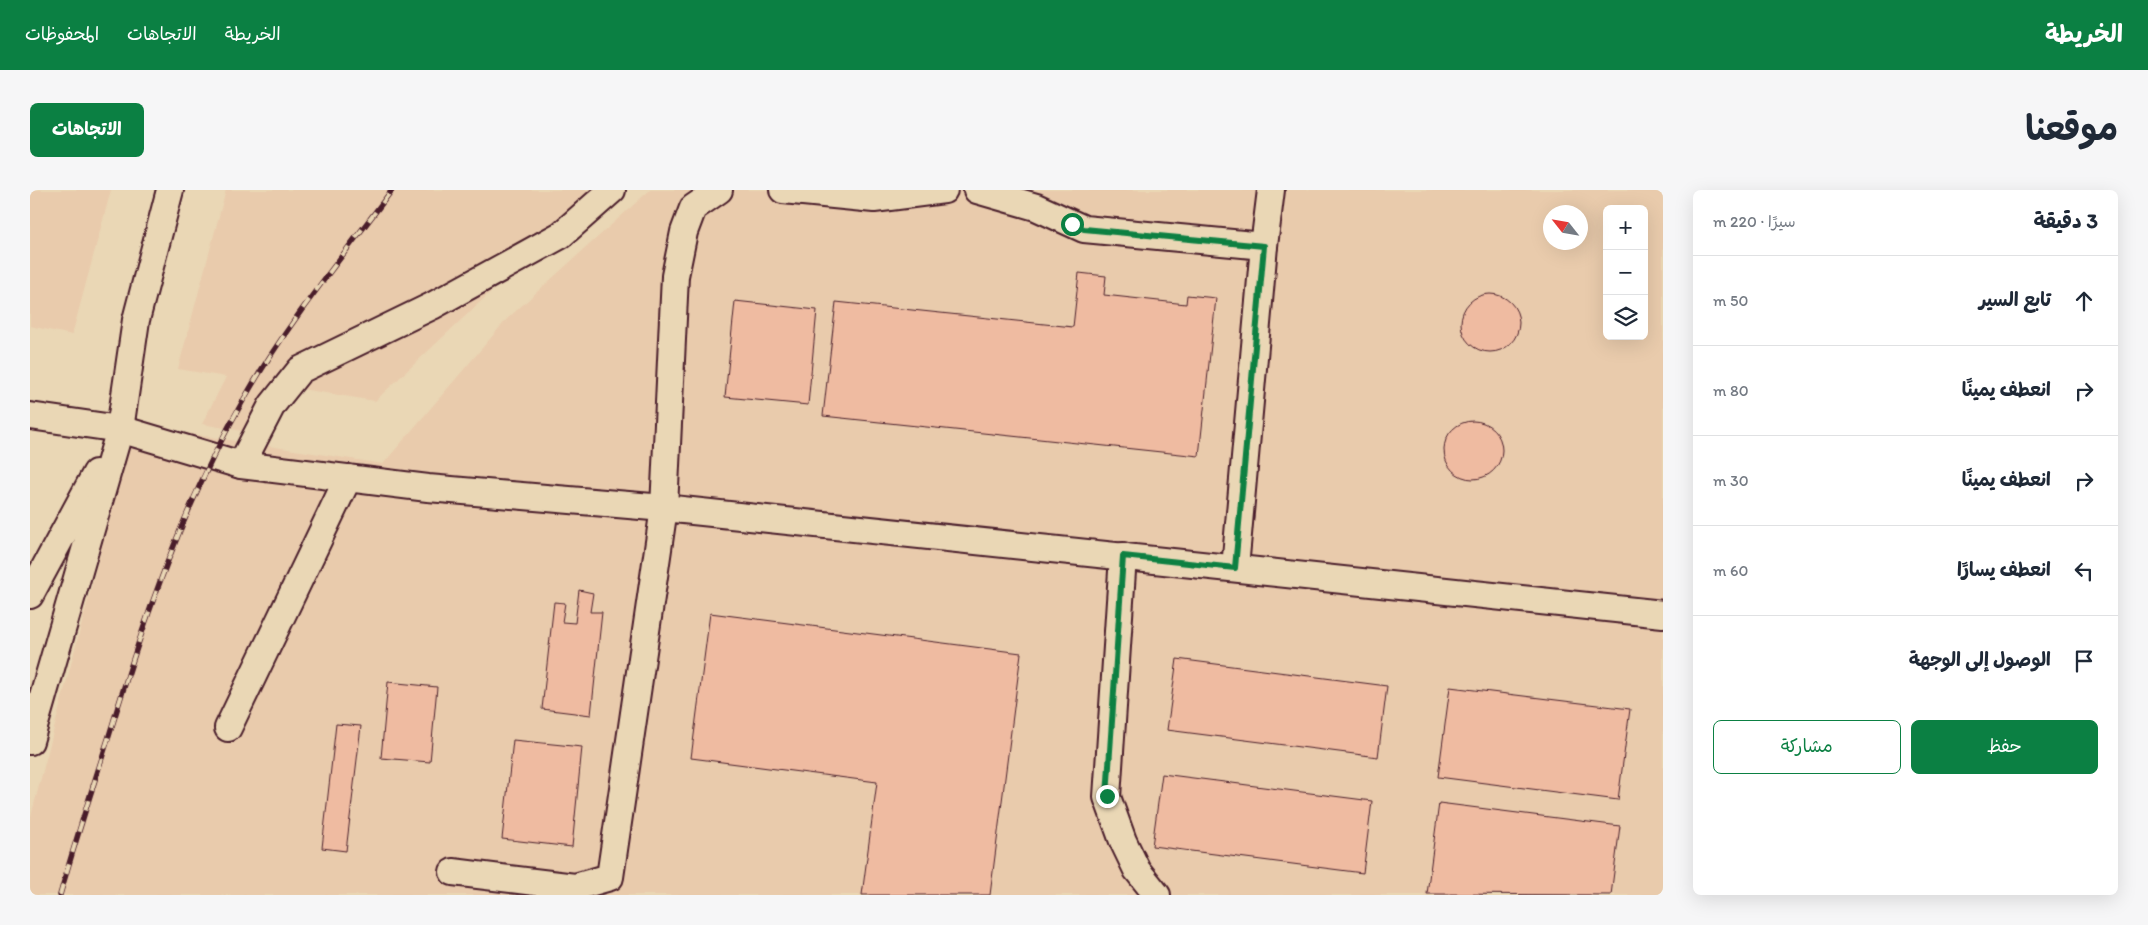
<!DOCTYPE html>
<html lang="ar">
<meta charset="utf-8">
<style>
body{margin:0;font-family:Itim,"Playpen Sans Arabic",sans-serif;background:#f6f6f7;color:#1f2937;direction:rtl}
.controls{position:absolute;right:15px;top:15px;display:grid;overflow:hidden;border-radius:8px;box-shadow:0 5px 20px #0002}
.controls button{width:45px;height:45px;display:grid;place-items:center;padding:0;border:0;border-bottom:1px solid #e0e1e3;background:#fff;color:#1f2937;font:25px sans-serif}
.compass{position:absolute;left:1513px;top:15px;width:45px;height:45px;border-radius:50%;background:#fff;box-shadow:0 5px 20px #0002;rotate:301deg}
.stop{position:absolute;width:15px;height:15px;margin:-11px;border:4px solid #0b8043;border-radius:50%;background:#fff}
.stop.end{background:#0b8043;border-color:#fff;box-shadow:0 1px 5px #0008}
.list{margin:0;padding:0;list-style:none}
h2{display:flex;justify-content:space-between;align-items:center;height:65px;margin:0;padding:0 20px;font-size:21px}
h2 small{font-size:16px;font-weight:400;color:#747a83}
.list li{display:grid;grid-template-columns:32px 1fr auto;gap:15px;align-items:center;box-sizing:border-box;height:90px;padding:0 20px;border-top:1px solid #e0e1e3}
.list b{display:block;font-size:19px;white-space:nowrap}
.list em{font-size:16px;font-style:normal;color:#747a83}
.actions{display:flex;gap:10px;padding:15px 20px}
.actions a{flex:1;padding:11px 0;border:1px solid #0b8043;border-radius:8px;text-align:center;font-size:18px;color:#0b8043}
.actions .main{background:#0b8043;color:#fff}
.icon{flex:none;width:28px;height:28px;fill:none;stroke:currentColor;stroke-width:2;stroke-linecap:round;stroke-linejoin:round}
.map{position:relative;flex:none;width:1633px;height:705px;overflow:hidden;direction:ltr;border-radius:8px}
header{display:flex;align-items:center;gap:30px;box-sizing:border-box;height:70px;padding:0 25px;background:#0b8043;color:#fff}
header strong{font-size:24px}
nav{display:flex;gap:28px;margin-inline-start:auto;font-size:18px}
.intro{display:flex;align-items:center;justify-content:space-between;box-sizing:border-box;height:120px;padding:0 30px}
h1{margin:0;font-size:35px}
.button{padding:12px 22px;border-radius:8px;background:#0b8043;color:#fff;font-size:18px;font-weight:700}
main{display:flex;gap:30px;padding:0 30px}
aside{flex:1;background:#fff;border-radius:8px;box-shadow:0 5px 20px #0002}
.map>svg:first-child{display:block}
.built{fill:#e9cbac;fill-rule:evenodd}
.building{fill:#efbba1;stroke:#4a1f2b}
.lines{fill:none;stroke-linecap:round;stroke-linejoin:round}
.minor-casing{stroke:#4a1f2b;stroke-width:30}
.minor{stroke:#ead7b5;stroke-width:26}
.rail-casing{stroke:#4a1f2b;stroke-width:5.5}
.rail{stroke:#ead7b5;stroke-width:4;stroke-dasharray:11;stroke-linecap:butt}
.route{stroke:#0b8043;stroke-width:6}
</style>
<header>
<strong>الخريطة</strong>
<nav><a>الخريطة</a><a>الاتجاهات</a><a>المحفوظات</a></nav>
</header>
<div class="intro"><h1>موقعنا</h1><a class="button">الاتجاهات</a></div>
<main>
<aside>
<h2>3 دقيقة<small>سيرًا · 220 m</small></h2>
<ul class="list">
<li><svg class="icon" aria-label="ahead" viewBox="0 0 24 24"><path d="M12 20V5M6 11l6-6 6 6"/></svg><div><b>تابع السير</b></div><em>50 m</em></li>
<li><svg class="icon" aria-label="right" viewBox="0 0 24 24"><path d="M7 20v-9h11M14 6l5 5-5 5"/></svg><div><b>انعطف يمينًا</b></div><em>80 m</em></li>
<li><svg class="icon" aria-label="right" viewBox="0 0 24 24"><path d="M7 20v-9h11M14 6l5 5-5 5"/></svg><div><b>انعطف يمينًا</b></div><em>30 m</em></li>
<li><svg class="icon" aria-label="left" viewBox="0 0 24 24"><path d="M17 20v-9H6M10 6l-5 5 5 5"/></svg><div><b>انعطف يسارًا</b></div><em>60 m</em></li>
<li><svg class="icon" aria-label="arrive" viewBox="0 0 24 24"><path d="M6 21V4h12l-3 4 3 4H6"/></svg><div><b>الوصول إلى الوجهة</b></div></li>
</ul>
<div class="actions"><a class="main">حفظ</a><a>مشاركة</a></div>
</aside>
<div class="map">
<svg width="1633" height="705" viewBox="0 0 1633 705">
<rect width="100%" height="100%" fill="#ead7b5"/>
<filter id="ink" filterUnits="userSpaceOnUse"><feTurbulence type="fractalNoise" baseFrequency=".02" numOctaves="2"/><feDisplacementMap in="SourceGraphic" scale="10" xChannelSelector="R" yChannelSelector="G"/><feConvolveMatrix kernelMatrix="1 2 1 2 8 2 1 2 1" color-interpolation-filters="sRGB"/></filter>
<g filter="url(#ink)">
<g class="built">
<polygon points="0,0 81,0 42,145 0,136"/>
<polygon points="196,0 569,0 345,211 247,195 218,242 172,234 196,187 148,179"/>
<path d="M 620,0 L 1633,0 L 1633,705 L 0,705 L 0,630 L 104,235 L 353,274 L 477,129 ZM 1577,19 L 1614,19 L 1614,146 L 1577,146 ZM 1520,22 L 1550,22 L 1550,52 L 1520,52 Z"/>
</g>
<g class="building">
<polygon points="1049,83 1076,86 1074,105 1156,114 1157,105 1186,108 1169,266 793,226 806,112 1043,137"/>
<circle cx="1460" cy="133" r="29"/>
<polygon points="705,111 787,120 778,215 695,207"/>
<circle cx="1443" cy="260" r="29"/>
<polygon points="549,400 563,403 560,422 572,422 561,525 512,519 524,412 535,413 532,432 545,433"/>
<polygon points="680,423 991,463 960,705 832,705 847,592 661,568"/>
<polygon points="1147,469 1357,496 1348,567 1137,540"/>
<polygon points="358,492 407,497 400,572 351,568"/>
<polygon points="1420,497 1600,519 1588,610 1408,587"/>
<polygon points="306,534 331,536 316,661 292,658"/>
<polygon points="483,550 552,557 542,657 472,649"/>
<polygon points="1132,584 1342,611 1333,683 1122,656"/>
<polygon points="1409,613 1590,636 1581,705 1397,704"/>
</g>
<g class="lines">
<defs>
<g id="minor">
<polyline points="753,0 844,9 914,0"/>
<polyline points="947,0 1006,17 1054,39 1234,56 1241,0"/>
<polyline points="0,226 90,239 211,275 398,298 634,318 1633,424"/>
<polyline points="211,275 242,215 270,180 402,116 531,45 582,0"/>
<polyline points="1093,366 1077,607 1093,651 1107,680 1127,705"/>
<polyline points="1205,378 1234,56"/>
<polyline points="0,405 66,283"/>
<polyline points="198,538 318,288"/>
<polyline points="0,551 90,239 106,130 140,0"/>
<polyline points="423,682 545,697 580,687 634,318 645,86 654,42 663,18 689,0"/>
</g>
</defs>
<use href="#minor" class="minor-casing"/>
<use href="#minor" class="minor"/>
<defs>
<path id="rail" d="M 30,705 C 45,652 62,599 79,546 C 114,430 153,315 214,209 C 256,135 311,68 362,0"/>
</defs>
<use href="#rail" class="rail-casing"/>
<use href="#rail" class="rail"/>
</g>
</g>
<g class="lines" filter="url(#ink)">
<polyline class="route" points="1042,34 1054,39 1234,56 1205,378 1093,366 1077,606"/>
</g>
</svg>
<div class="controls">
<button>+</button>
<button>−</button>
<button><svg class="icon" aria-label="layers" viewBox="0 0 24 24"><path d="M12 4l9 5-9 5-9-5zM3 14l9 5 9-5"/></svg></button>
</div>
<svg class="compass" viewBox="-18 -18 36 36"><path d="M0-13l5 13h-10z" fill="#e53935"/><path d="M0 13l5-13h-10z" fill="#747a83"/></svg>
<div class="stop" style="left:1042px;top:34px"></div>
<div class="stop end" style="left:1077px;top:606px"></div>
</div>
</main>
